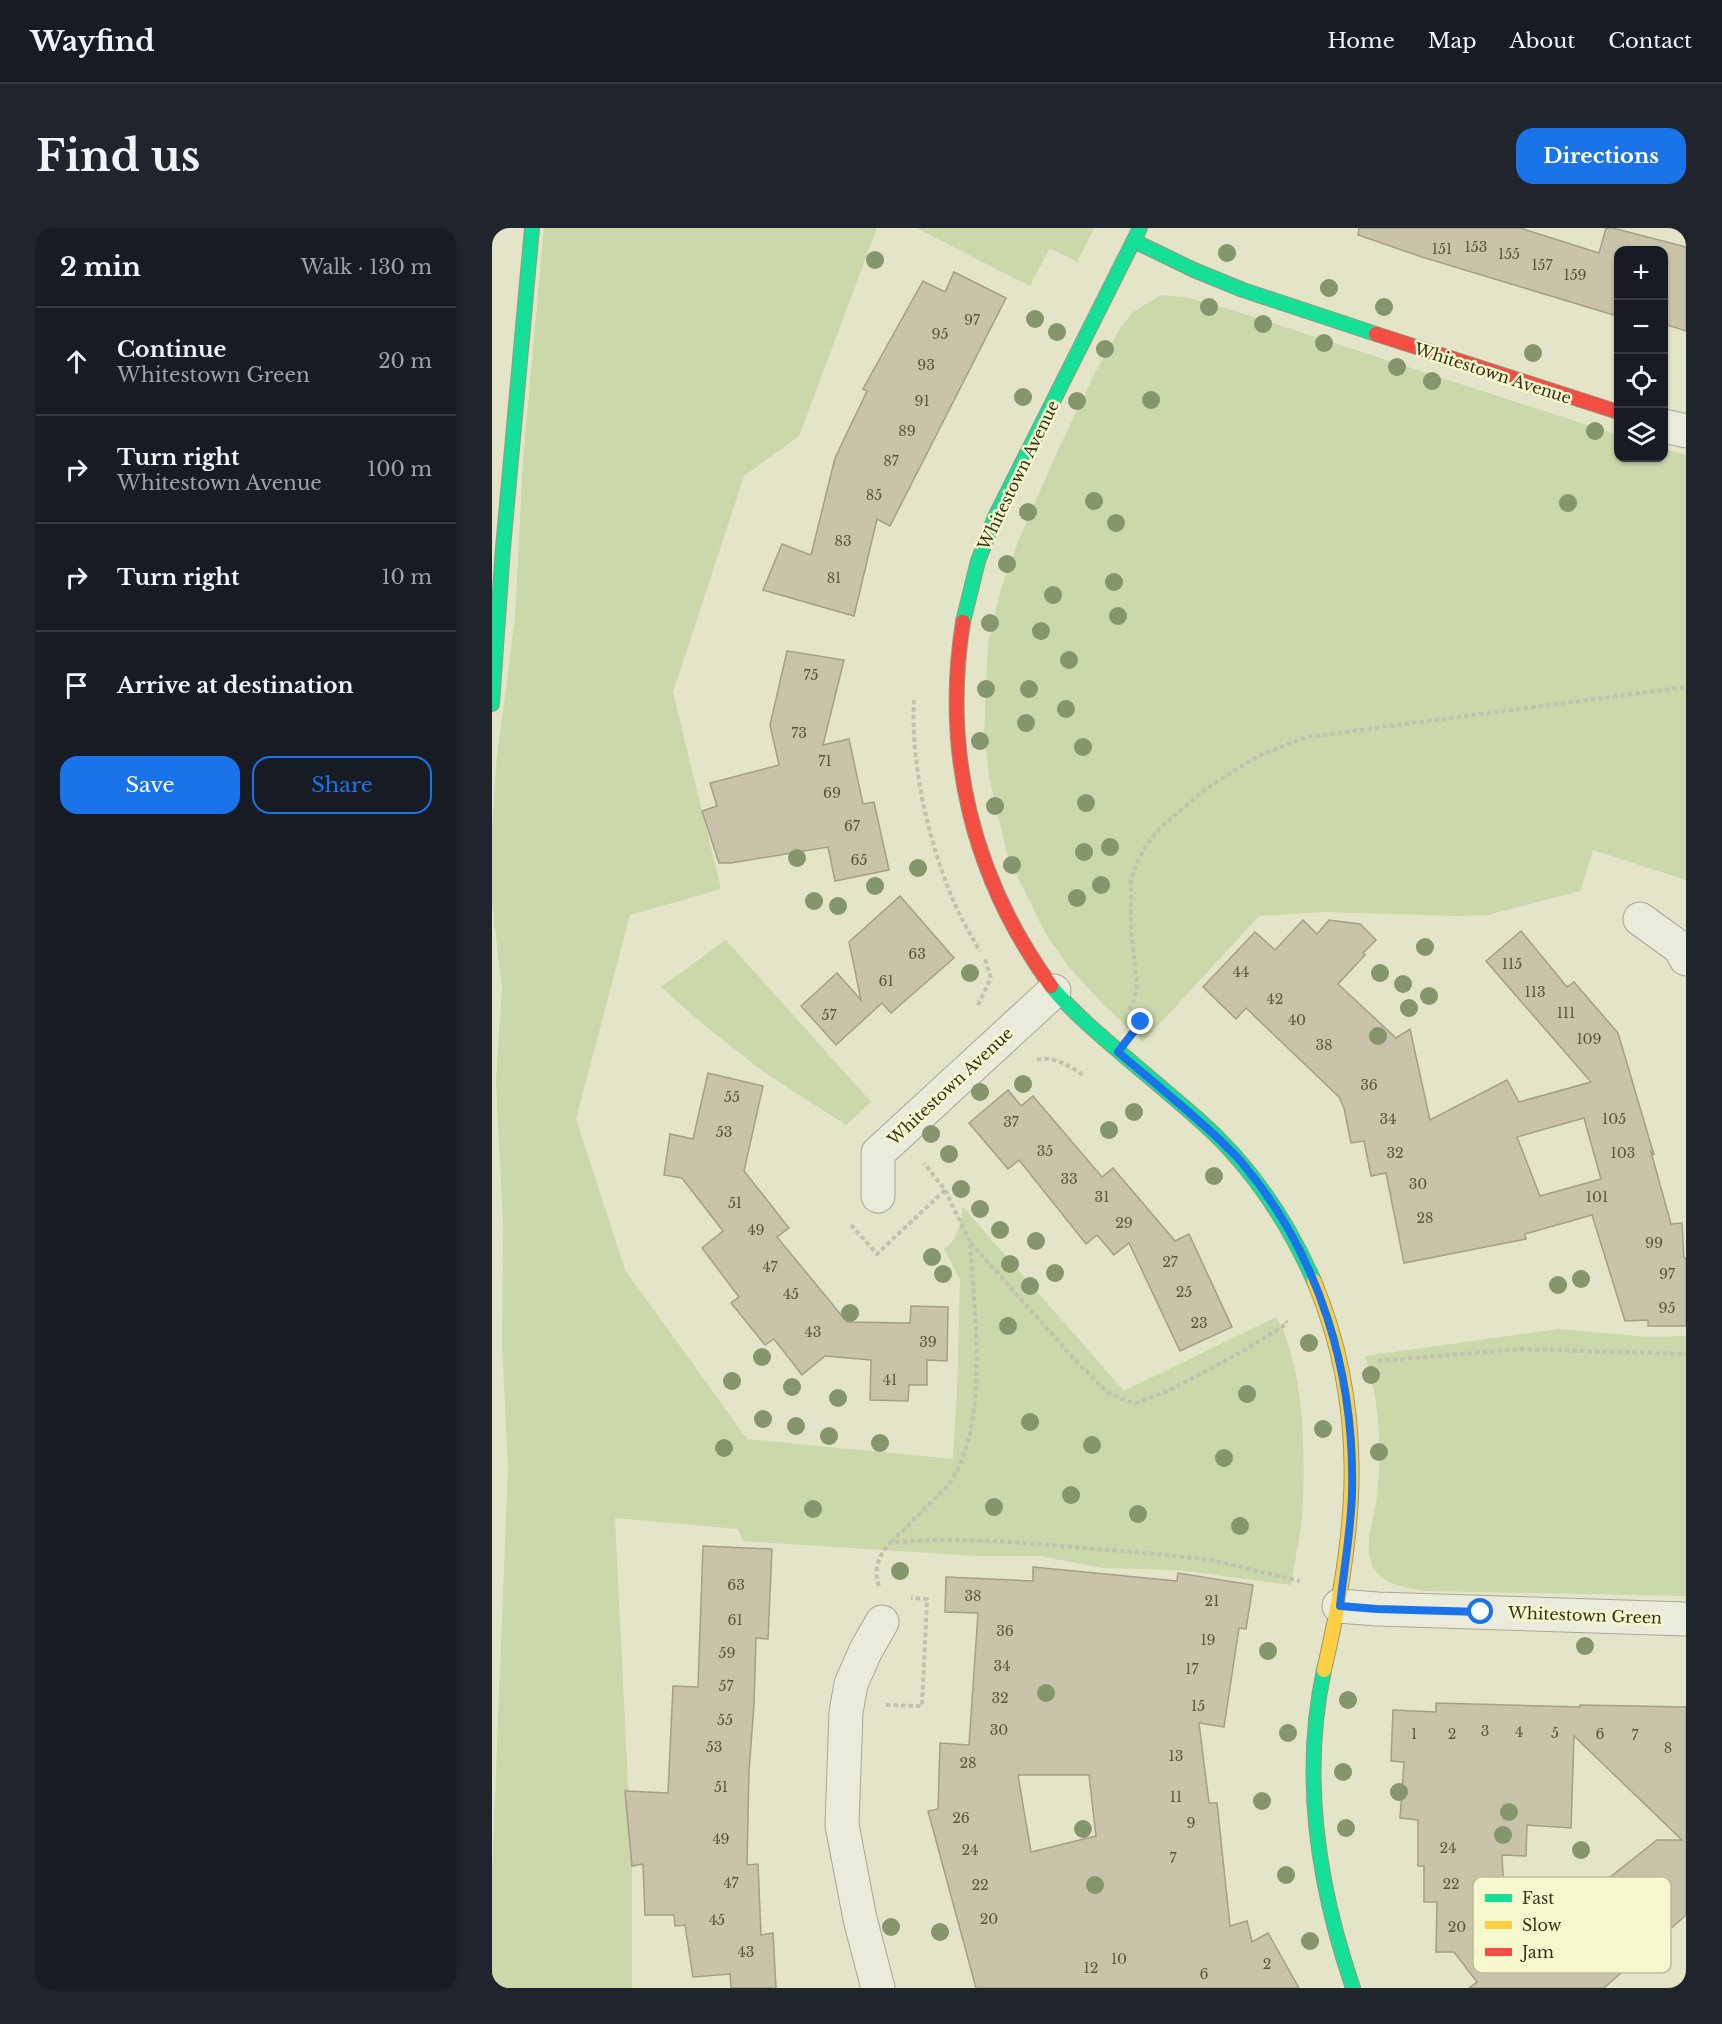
<!DOCTYPE html>
<meta charset="utf-8">
<style>
body{margin:0;font-family:"Libre Baskerville",serif;background:#20242c;color:#f1f3f6}
.controls{position:absolute;right:18px;top:18px;display:grid;overflow:hidden;border-radius:12px;box-shadow:0 2px 4px #0004}
.controls button{width:54px;height:54px;display:grid;place-items:center;padding:0;border:0;border-bottom:2px solid #363941;background:#171b24;color:#f1f3f6;font:30px sans-serif}
.stop{position:absolute;width:18px;height:18px;margin:-14px;border:4px solid #1a73e8;border-radius:50%;background:#fff}
.stop.end{background:#1a73e8;border-color:#fff;box-shadow:0 2px 6px #0008}
.list{margin:0;padding:0;list-style:none}
h2{display:flex;justify-content:space-between;align-items:center;height:78px;margin:0;padding:0 24px;font-size:26px}
h2 small{font-size:20px;font-weight:400;color:#9ea1a6}
.list li{display:grid;grid-template-columns:39px 1fr auto;gap:18px;align-items:center;box-sizing:border-box;height:108px;padding:0 24px;border-top:2px solid #363941}
.list b{display:block;font-size:22px;white-space:nowrap}
.list p{margin:0;font-size:20px;white-space:nowrap;color:#9ea1a6}
.list em{font-size:20px;font-style:normal;color:#9ea1a6}
.actions{display:flex;gap:12px;padding:18px 24px}
.actions a{flex:1;padding:14px 0;border:2px solid #1a73e8;border-radius:18px;text-align:center;font-size:21px;color:#1a73e8}
.actions .main{background:#1a73e8;color:#fff}
.icon{flex:none;width:33px;height:33px;fill:none;stroke:currentColor;stroke-width:2;stroke-linecap:round;stroke-linejoin:round}
.map{position:relative;flex:none;width:1194px;height:1760px;overflow:hidden;border-radius:18px}
header{display:flex;align-items:center;gap:36px;box-sizing:border-box;height:84px;padding:0 30px;background:#171b24;border-bottom:2px solid #363941}
header strong{font-size:28px}
nav{display:flex;gap:33px;margin-inline-start:auto;font-size:21px}
.intro{display:flex;align-items:center;justify-content:space-between;box-sizing:border-box;height:144px;padding:0 36px}
h1{margin:0;font-size:42px}
.button{padding:15px 27px;border-radius:18px;background:#1a73e8;color:#fff;font-size:21px;font-weight:700}
main{display:flex;gap:36px;padding:0 36px}
aside{flex:1;background:#171b24;border-radius:18px;box-shadow:0 2px 4px #0004}
.map>svg:first-child{display:block}
.green{fill:#cad8aa}
.building{fill:#c8c3a9;stroke:#a49f88;stroke-width:1.5;fill-rule:evenodd}
.lines{fill:none;stroke-linecap:round;stroke-linejoin:round}
.street-casing{stroke:#a8a793;stroke-width:35}
.fast-casing{stroke:#989683;stroke-width:16}
.slow-casing{stroke:#989683;stroke-width:16}
.jam-casing{stroke:#989683;stroke-width:16}
.path{stroke:#c3c2b2;stroke-width:4;stroke-dasharray:4.5 3;stroke-linecap:butt}
.street{stroke:#ebebdb;stroke-width:33}
.fast{stroke:#16e098;stroke-width:14}
.slow{stroke:#ffcf43;stroke-width:14}
.jam{stroke:#f24e42;stroke-width:14}
.tree{fill:#85956c}
.route{stroke:#1a73e8;stroke-width:8}
.labels{text-anchor:middle;stroke-width:5;stroke-linejoin:round;paint-order:stroke}
.number-label{font-size:14px;fill:#5b563e}
.street-label{font-size:16px;fill:#37311b;stroke:#f6f7cc}
.key{fill:#f6f7cc;stroke:#bdbc97;stroke-width:1.5}
.key-label{font-size:16px;fill:#37311b}
</style>
<header>
<strong>Wayfind</strong>
<nav><a>Home</a><a>Map</a><a>About</a><a>Contact</a></nav>
</header>
<div class="intro"><h1>Find us</h1><a class="button">Directions</a></div>
<main>
<aside>
<h2>2 min<small>Walk · 130 m</small></h2>
<ul class="list">
<li><svg class="icon" aria-label="ahead" viewBox="0 0 24 24"><path d="M12 20V5M6 11l6-6 6 6"/></svg><div><b>Continue</b><p>Whitestown Green</p></div><em>20 m</em></li>
<li><svg class="icon" aria-label="right" viewBox="0 0 24 24"><path d="M7 20v-9h11M14 6l5 5-5 5"/></svg><div><b>Turn right</b><p>Whitestown Avenue</p></div><em>100 m</em></li>
<li><svg class="icon" aria-label="right" viewBox="0 0 24 24"><path d="M7 20v-9h11M14 6l5 5-5 5"/></svg><div><b>Turn right</b></div><em>10 m</em></li>
<li><svg class="icon" aria-label="arrive" viewBox="0 0 24 24"><path d="M6 21V4h12l-3 4 3 4H6"/></svg><div><b>Arrive at destination</b></div></li>
</ul>
<div class="actions"><a class="main">Save</a><a>Share</a></div>
</aside>
<div class="map">
<svg width="1194" height="1760" viewBox="0 0 1194 1760">
<rect width="100%" height="100%" fill="#e4e4c9"/>
<g class="green">
<path d="M 52,0 L 385,0 L 307,208 L 252,248 L 181,464 L 229,661 L 138,687 L 84,891 L 133,1042 L 255,1211 L 461,1231 L 465,1162 L 468,1051 L 452,1021 C 467,1012 468,995 471,979 L 632,1163 L 784,1089 C 813,1136 814,1234 810,1289 C 808,1312 802,1335 799,1357 L 686,1342 L 611,1340 L 547,1328 L 485,1328 L 251,1313 L 246,1301 L 123,1290 L 140,1638 L 140,1760 L 0,1760 L 0,1645 L 16,1238 L 10,1116 L 11,998 L 4,853 L 10,760 L 0,675 L 0,602 L 4,537 L 23,390 L 31,232 Z"/>
<polygon points="424,0 602,0 585,34 558,20 538,58"/>
<polygon points="669,67 697,70 740,82 1126,207 1126,230 1172,230 1172,221 1194,227 1194,652 1101,622 1088,663 996,687 966,688 831,684 767,688 651,814 609,774 577,739 553,705 516,629 497,549 492,506 496,415 509,361 526,314 565,224 604,143 629,99 641,84"/>
<polygon points="234,712 379,874 354,897 272,844 212,797 169,759"/>
<path d="M 1067,1101 L 1155,1109 L 1194,1108 L 1194,1368 L 936,1363 C 916,1360 890,1358 880,1337 C 871,1317 883,1289 885,1269 C 890,1222 888,1173 873,1128 Z"/>
</g>
<g class="building">
<polygon points="867,0 1028,0 1107,25 1114,0 1121,0 1194,19 1194,103 1172,96 1172,22 1126,22 1125,88 930,29 866,7"/>
<polygon points="462,44 514,70 398,298 385,291 362,388 271,362 290,316 319,327 343,230 375,163 371,161 431,53 453,64"/>
<polygon points="295,423 352,432 331,517 357,511 371,576 382,574 397,642 343,653 336,619 239,635 227,635 210,583 225,578 218,555 287,537 278,497"/>
<polygon points="408,668 462,730 399,785 390,775 344,817 309,778 345,745 369,772 357,714"/>
<path d="M 811,692 L 825,706 L 837,692 L 868,696 L 884,712 L 871,725 L 873,727 L 846,756 L 904,810 L 918,801 L 938,892 L 1015,852 L 1027,874 L 1099,854 L 994,733 L 1029,703 L 1075,759 L 1082,754 L 1126,805 L 1162,927 L 1159,924 L 1179,996 L 1190,995 L 1192,1030 L 1194,1030 L 1194,1098 L 1156,1098 L 1156,1092 L 1133,1093 L 1100,987 L 1033,1006 L 1034,1011 L 912,1035 L 894,945 L 879,948 L 872,913 L 859,915 L 852,880 L 847,869 L 754,780 L 744,791 L 711,759 L 763,704 L 783,722 ZM 1092,890 L 1109,951 L 1048,968 L 1025,909 Z"/>
<polygon points="216,845 271,858 252,943 297,1000 285,1009 355,1094 418,1095 419,1078 456,1079 455,1133 435,1132 435,1157 417,1157 416,1173 378,1172 379,1132 333,1128 310,1147 282,1111 273,1117 239,1075 247,1069 210,1020 231,1003 190,950 172,947 178,906 201,911"/>
<polygon points="516,862 529,878 541,868 610,949 621,940 683,1013 697,1006 740,1099 688,1123 637,1015 622,1027 605,1007 594,1016 527,932 516,941 477,895"/>
<polygon points="211,1318 280,1321 276,1411 264,1410 262,1476 257,1543 255,1637 266,1636 269,1707 281,1705 284,1760 239,1760 238,1746 201,1749 193,1697 183,1698 182,1687 153,1687 151,1636 140,1638 133,1563 176,1565 181,1458 206,1459"/>
<path d="M 541,1339 L 685,1353 L 686,1345 L 761,1357 L 754,1401 L 747,1400 L 732,1499 L 707,1495 L 717,1575 L 725,1575 L 738,1698 L 755,1693 L 760,1714 L 776,1705 L 807,1760 L 484,1760 L 436,1583 L 446,1581 L 448,1515 L 477,1517 L 486,1385 L 453,1384 L 454,1349 L 541,1353 ZM 526,1547 L 597,1547 L 604,1608 L 539,1624 Z"/>
<path d="M 944,1475 L 1088,1479 L 1088,1477 L 1194,1479 L 1194,1687 L 1112,1760 L 977,1760 L 985,1754 L 962,1724 L 944,1724 L 945,1674 L 932,1674 L 932,1638 L 926,1638 L 926,1592 L 908,1590 L 912,1534 L 899,1533 L 901,1482 L 944,1484 ZM 1082,1508 L 1190,1612 L 1165,1612 L 1093,1669 L 1106,1687 L 1041,1739 L 1014,1705 L 1010,1627 L 1034,1628 L 1035,1597 L 1079,1600 Z"/>
</g>
<g class="lines">
<defs>
<g id="street">
<polyline points="1172,198 1194,203"/>
<polyline points="1148,691 1188,720 1194,731"/>
<polyline points="386,968 386,925 562,763"/>
<polyline points="847,1378 885,1381 1194,1391"/>
<polyline points="386,1760 368,1691 350,1597 354,1484 359,1456 374,1422 390,1394"/>
</g>
<g id="fast">
<polyline points="642,13 702,42 751,62 884,106"/>
<polyline points="471,394 486,333 503,289 648,0"/>
<polyline points="0,476 11,320 40,0"/>
<path d="M 559,758 C 573,776 591,792 608,807 C 640,835 673,862 705,890 C 757,935 794,990 822,1053"/>
<path d="M 832,1442 C 809,1549 826,1658 861,1760"/>
</g>
<path id="slow" d="M 822,1053 C 877,1184 864,1307 832,1442"/>
<g id="jam">
<polyline points="884,106 1126,184"/>
<path d="M 471,394 C 450,526 481,650 559,758"/>
</g>
</defs>
<use href="#street" class="street-casing"/>
<use href="#fast" class="fast-casing"/>
<use href="#slow" class="slow-casing"/>
<use href="#jam" class="jam-casing"/>
<g class="path">
<path d="M 422,472 C 418,534 437,617 462,674 C 469,691 479,707 488,723"/>
<polyline points="486,777 499,750 492,729"/>
<polyline points="637,782 643,769 645,756 639,703 639,652 645,634 655,616 668,600 715,560 766,528 815,509 1194,459"/>
<path d="M 545,832 C 561,827 577,838 591,847"/>
<polyline points="453,962 478,1014"/>
<polyline points="359,997 385,1026 453,962 432,935"/>
<polyline points="886,1133 1030,1121 1194,1126"/>
<path d="M 399,1314 C 413,1300 427,1286 441,1272 C 449,1265 457,1257 462,1248 C 497,1188 482,1081 478,1014 L 583,1132 L 616,1165 L 635,1173 L 644,1175 L 676,1163 L 744,1127 L 790,1099 L 795,1095 L 794,1093"/>
<path d="M 387,1358 C 381,1341 387,1326 399,1314 L 445,1312 L 507,1313 L 664,1326 L 719,1332 L 808,1353"/>
<polyline points="394,1477 430,1478 435,1371 419,1370"/>
</g>
<use href="#street" class="street"/>
<use href="#fast" class="fast"/>
<use href="#slow" class="slow"/>
<use href="#jam" class="jam"/>
</g>
<g class="tree">
<circle cx="735" cy="25" r="9"/>
<circle cx="383" cy="32" r="9"/>
<circle cx="837" cy="60" r="9"/>
<circle cx="717" cy="79" r="9"/>
<circle cx="892" cy="79" r="9"/>
<circle cx="543" cy="91" r="9"/>
<circle cx="771" cy="96" r="9"/>
<circle cx="565" cy="104" r="9"/>
<circle cx="832" cy="115" r="9"/>
<circle cx="613" cy="121" r="9"/>
<circle cx="1041" cy="125" r="9"/>
<circle cx="905" cy="139" r="9"/>
<circle cx="940" cy="153" r="9"/>
<circle cx="531" cy="169" r="9"/>
<circle cx="659" cy="172" r="9"/>
<circle cx="585" cy="173" r="9"/>
<circle cx="1103" cy="203" r="9"/>
<circle cx="602" cy="273" r="9"/>
<circle cx="1076" cy="275" r="9"/>
<circle cx="536" cy="284" r="9"/>
<circle cx="624" cy="295" r="9"/>
<circle cx="515" cy="336" r="9"/>
<circle cx="622" cy="354" r="9"/>
<circle cx="561" cy="367" r="9"/>
<circle cx="626" cy="388" r="9"/>
<circle cx="498" cy="395" r="9"/>
<circle cx="549" cy="403" r="9"/>
<circle cx="577" cy="432" r="9"/>
<circle cx="494" cy="461" r="9"/>
<circle cx="537" cy="461" r="9"/>
<circle cx="574" cy="481" r="9"/>
<circle cx="534" cy="495" r="9"/>
<circle cx="488" cy="513" r="9"/>
<circle cx="591" cy="519" r="9"/>
<circle cx="594" cy="575" r="9"/>
<circle cx="503" cy="578" r="9"/>
<circle cx="618" cy="619" r="9"/>
<circle cx="592" cy="624" r="9"/>
<circle cx="305" cy="630" r="9"/>
<circle cx="520" cy="637" r="9"/>
<circle cx="426" cy="640" r="9"/>
<circle cx="609" cy="657" r="9"/>
<circle cx="383" cy="658" r="9"/>
<circle cx="585" cy="670" r="9"/>
<circle cx="322" cy="673" r="9"/>
<circle cx="346" cy="678" r="9"/>
<circle cx="933" cy="719" r="9"/>
<circle cx="478" cy="745" r="9"/>
<circle cx="888" cy="745" r="9"/>
<circle cx="911" cy="756" r="9"/>
<circle cx="937" cy="768" r="9"/>
<circle cx="917" cy="780" r="9"/>
<circle cx="886" cy="808" r="9"/>
<circle cx="531" cy="856" r="9"/>
<circle cx="488" cy="864" r="9"/>
<circle cx="642" cy="884" r="9"/>
<circle cx="617" cy="902" r="9"/>
<circle cx="439" cy="906" r="9"/>
<circle cx="457" cy="926" r="9"/>
<circle cx="722" cy="948" r="9"/>
<circle cx="469" cy="961" r="9"/>
<circle cx="488" cy="981" r="9"/>
<circle cx="508" cy="1002" r="9"/>
<circle cx="544" cy="1013" r="9"/>
<circle cx="440" cy="1029" r="9"/>
<circle cx="518" cy="1036" r="9"/>
<circle cx="563" cy="1045" r="9"/>
<circle cx="451" cy="1046" r="9"/>
<circle cx="1089" cy="1051" r="9"/>
<circle cx="1066" cy="1057" r="9"/>
<circle cx="538" cy="1058" r="9"/>
<circle cx="358" cy="1085" r="9"/>
<circle cx="516" cy="1098" r="9"/>
<circle cx="817" cy="1115" r="9"/>
<circle cx="270" cy="1129" r="9"/>
<circle cx="879" cy="1147" r="9"/>
<circle cx="240" cy="1153" r="9"/>
<circle cx="300" cy="1159" r="9"/>
<circle cx="755" cy="1166" r="9"/>
<circle cx="346" cy="1170" r="9"/>
<circle cx="271" cy="1191" r="9"/>
<circle cx="538" cy="1194" r="9"/>
<circle cx="304" cy="1198" r="9"/>
<circle cx="831" cy="1201" r="9"/>
<circle cx="337" cy="1208" r="9"/>
<circle cx="388" cy="1215" r="9"/>
<circle cx="600" cy="1217" r="9"/>
<circle cx="232" cy="1220" r="9"/>
<circle cx="887" cy="1224" r="9"/>
<circle cx="732" cy="1230" r="9"/>
<circle cx="579" cy="1267" r="9"/>
<circle cx="502" cy="1279" r="9"/>
<circle cx="321" cy="1281" r="9"/>
<circle cx="646" cy="1286" r="9"/>
<circle cx="748" cy="1298" r="9"/>
<circle cx="408" cy="1343" r="9"/>
<circle cx="1093" cy="1418" r="9"/>
<circle cx="776" cy="1423" r="9"/>
<circle cx="554" cy="1465" r="9"/>
<circle cx="856" cy="1472" r="9"/>
<circle cx="796" cy="1505" r="9"/>
<circle cx="851" cy="1544" r="9"/>
<circle cx="907" cy="1564" r="9"/>
<circle cx="770" cy="1573" r="9"/>
<circle cx="1017" cy="1584" r="9"/>
<circle cx="854" cy="1600" r="9"/>
<circle cx="591" cy="1601" r="9"/>
<circle cx="1011" cy="1607" r="9"/>
<circle cx="1089" cy="1622" r="9"/>
<circle cx="794" cy="1647" r="9"/>
<circle cx="603" cy="1657" r="9"/>
<circle cx="399" cy="1699" r="9"/>
<circle cx="448" cy="1704" r="9"/>
<circle cx="818" cy="1713" r="9"/>
</g>
<g class="lines">
<path class="route" d="M 649,794 L 626,824 C 660,853 696,882 729,913 C 736,921 745,928 751,936 C 828,1028 863,1146 860,1265 C 859,1302 852,1340 848,1378 L 885,1381 L 989,1384"/>
</g>
<g class="labels">
<g class="number-label">
<text x="984" y="24">153</text>
<text x="950" y="26">151</text>
<text x="1017" y="31">155</text>
<text x="1050" y="42">157</text>
<text x="1083" y="52">159</text>
<text x="480" y="97">97</text>
<text x="448" y="111">95</text>
<text x="434" y="142">93</text>
<text x="430" y="178">91</text>
<text x="415" y="208">89</text>
<text x="399" y="238">87</text>
<text x="382" y="272">85</text>
<text x="351" y="318">83</text>
<text x="342" y="355">81</text>
<text x="319" y="452">75</text>
<text x="307" y="510">73</text>
<text x="333" y="538">71</text>
<text x="340" y="570">69</text>
<text x="360" y="603">67</text>
<text x="367" y="637">65</text>
<text x="425" y="731">63</text>
<text x="1020" y="741">115</text>
<text x="749" y="749">44</text>
<text x="394" y="758">61</text>
<text x="1043" y="769">113</text>
<text x="783" y="776">42</text>
<text x="1074" y="790">111</text>
<text x="337" y="792">57</text>
<text x="805" y="797">40</text>
<text x="1097" y="816">109</text>
<text x="832" y="822">38</text>
<text x="877" y="862">36</text>
<text x="240" y="874">55</text>
<text x="896" y="896">34</text>
<text x="1122" y="896">105</text>
<text x="519" y="899">37</text>
<text x="232" y="909">53</text>
<text x="553" y="928">35</text>
<text x="903" y="930">32</text>
<text x="1131" y="930">103</text>
<text x="577" y="956">33</text>
<text x="926" y="961">30</text>
<text x="610" y="974">31</text>
<text x="1105" y="974">101</text>
<text x="243" y="980">51</text>
<text x="933" y="995">28</text>
<text x="632" y="1000">29</text>
<text x="264" y="1007">49</text>
<text x="1162" y="1020">99</text>
<text x="678" y="1039">27</text>
<text x="278" y="1044">47</text>
<text x="1175" y="1051">97</text>
<text x="692" y="1069">25</text>
<text x="299" y="1071">45</text>
<text x="1175" y="1085">95</text>
<text x="707" y="1100">23</text>
<text x="321" y="1109">43</text>
<text x="436" y="1119">39</text>
<text x="398" y="1157">41</text>
<text x="244" y="1362">63</text>
<text x="481" y="1373">38</text>
<text x="720" y="1378">21</text>
<text x="243" y="1397">61</text>
<text x="513" y="1408">36</text>
<text x="716" y="1417">19</text>
<text x="235" y="1430">59</text>
<text x="510" y="1443">34</text>
<text x="700" y="1446">17</text>
<text x="234" y="1463">57</text>
<text x="508" y="1475">32</text>
<text x="706" y="1483">15</text>
<text x="233" y="1497">55</text>
<text x="507" y="1507">30</text>
<text x="993" y="1508">3</text>
<text x="1027" y="1509">4</text>
<text x="1063" y="1510">5</text>
<text x="922" y="1511">1</text>
<text x="960" y="1511">2</text>
<text x="1108" y="1511">6</text>
<text x="1143" y="1512">7</text>
<text x="222" y="1524">53</text>
<text x="1176" y="1525">8</text>
<text x="684" y="1533">13</text>
<text x="476" y="1540">28</text>
<text x="229" y="1564">51</text>
<text x="684" y="1574">11</text>
<text x="469" y="1595">26</text>
<text x="699" y="1600">9</text>
<text x="229" y="1616">49</text>
<text x="956" y="1625">24</text>
<text x="478" y="1627">24</text>
<text x="681" y="1635">7</text>
<text x="239" y="1660">47</text>
<text x="959" y="1661">22</text>
<text x="488" y="1662">22</text>
<text x="497" y="1696">20</text>
<text x="225" y="1697">45</text>
<text x="965" y="1704">20</text>
<text x="254" y="1729">43</text>
<text x="627" y="1736">10</text>
<text x="775" y="1741">2</text>
<text x="599" y="1745">12</text>
<text x="712" y="1751">6</text>
</g>
<g class="street-label">
<text transform="translate(1001 145) rotate(18)" y="6">Whitestown Avenue</text>
<text transform="translate(526 247) rotate(-64)" y="6">Whitestown Avenue</text>
<text transform="translate(458 858) rotate(-43)" y="6">Whitestown Avenue</text>
<text transform="translate(1093 1387) rotate(2)" y="6">Whitestown Green</text>
</g>
</g>
<rect x="981" y="1649" width="198" height="96" rx="9" class="key"/>
<rect x="993" y="1666" width="27" height="8" fill="#16e098"/>
<rect x="993" y="1693" width="27" height="8" fill="#ffcf43"/>
<rect x="993" y="1720" width="27" height="8" fill="#f24e42"/>
<g class="key-label">
<text x="1030" y="1676">Fast</text>
<text x="1030" y="1703">Slow</text>
<text x="1030" y="1730">Jam</text>
</g>
</svg>
<div class="controls">
<button>+</button>
<button>−</button>
<button><svg class="icon" aria-label="locate" viewBox="0 0 24 24"><circle cx="12" cy="12" r="6"/><path d="M12 2v4M12 18v4M2 12h4M18 12h4"/></svg></button>
<button><svg class="icon" aria-label="layers" viewBox="0 0 24 24"><path d="M12 4l9 5-9 5-9-5zM3 14l9 5 9-5"/></svg></button>
</div>
<div class="stop" style="left:989px;top:1384px"></div>
<div class="stop end" style="left:649px;top:794px"></div>
</div>
</main>
